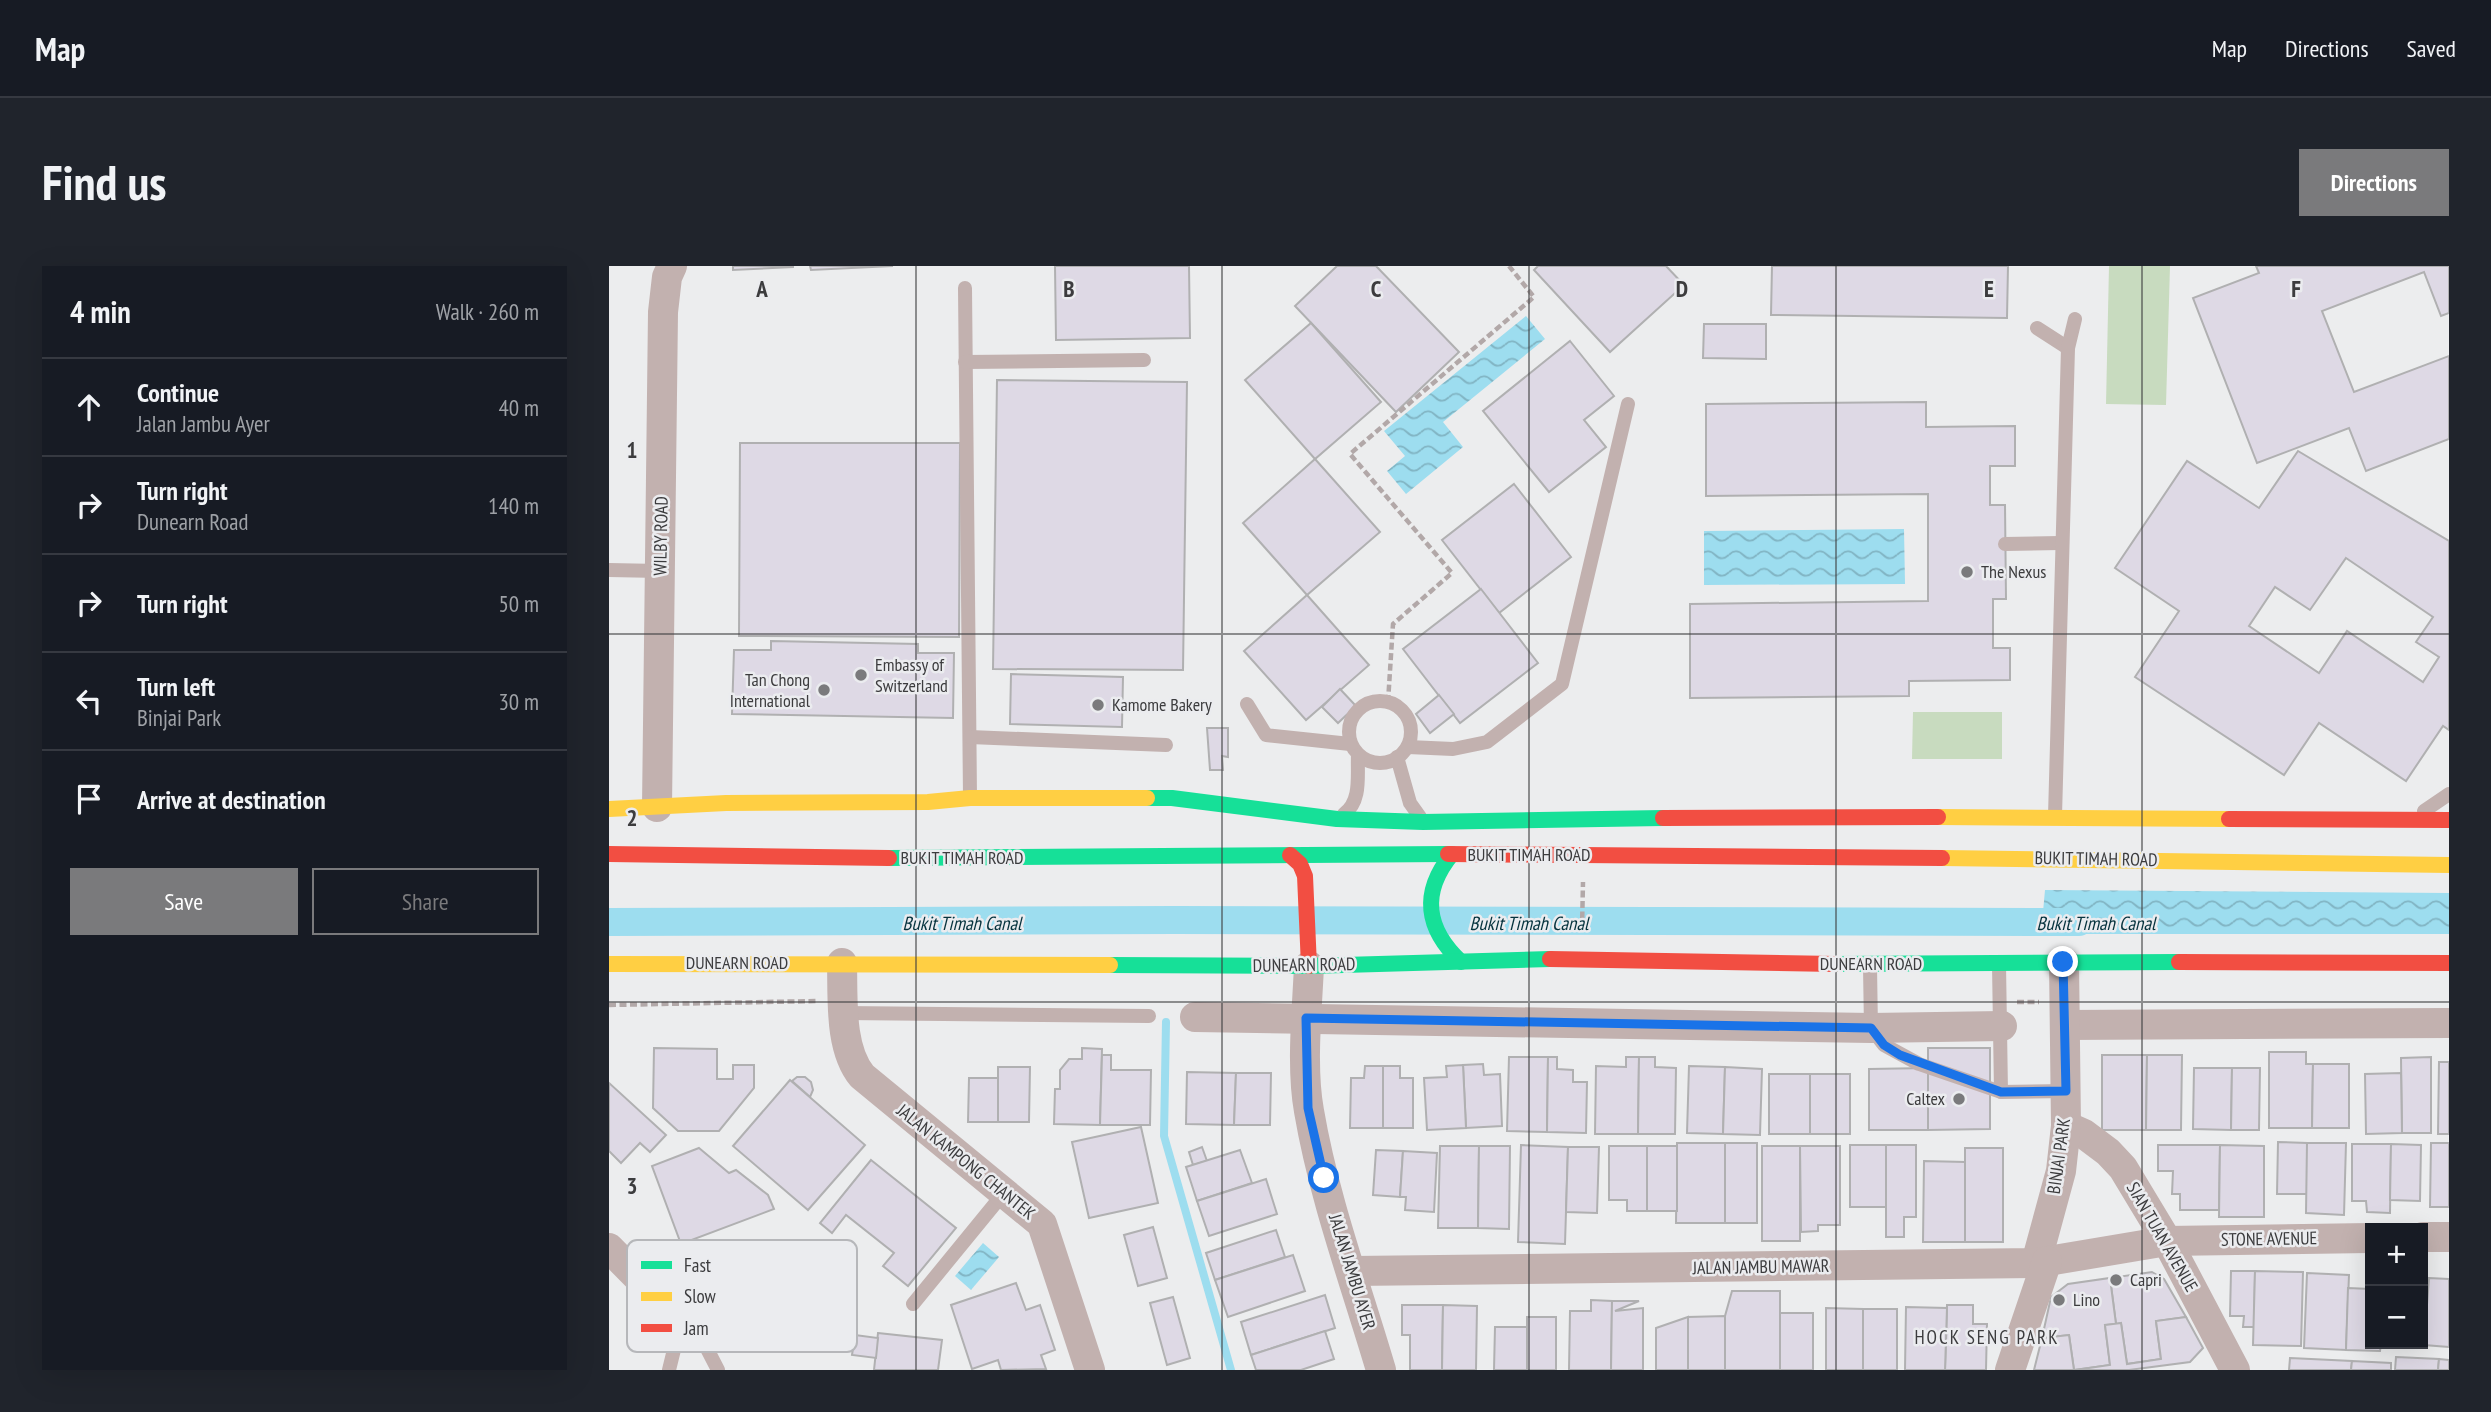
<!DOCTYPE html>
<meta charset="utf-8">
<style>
body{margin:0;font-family:"PT Sans Narrow",sans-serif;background:#20242c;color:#f1f3f6}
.controls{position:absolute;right:21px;bottom:21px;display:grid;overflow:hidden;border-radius:0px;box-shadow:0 7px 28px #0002}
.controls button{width:63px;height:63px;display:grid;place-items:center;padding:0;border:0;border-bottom:2px solid #363941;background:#171b24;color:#f1f3f6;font:35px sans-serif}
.stop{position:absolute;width:21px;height:21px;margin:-16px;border:5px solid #1a73e8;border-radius:50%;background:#fff}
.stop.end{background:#1a73e8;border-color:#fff;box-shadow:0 2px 7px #0008}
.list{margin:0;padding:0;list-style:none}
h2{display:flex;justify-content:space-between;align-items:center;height:91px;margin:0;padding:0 28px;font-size:30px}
h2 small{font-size:23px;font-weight:400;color:#9ea1a6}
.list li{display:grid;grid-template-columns:46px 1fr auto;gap:21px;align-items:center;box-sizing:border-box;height:98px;padding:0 28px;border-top:2px solid #363941}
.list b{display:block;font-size:26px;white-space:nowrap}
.list p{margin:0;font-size:23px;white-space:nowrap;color:#9ea1a6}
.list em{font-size:23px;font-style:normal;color:#9ea1a6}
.actions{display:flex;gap:14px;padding:21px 28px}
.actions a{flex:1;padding:16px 0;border:2px solid #7a7a7c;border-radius:0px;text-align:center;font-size:24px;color:#7a7a7c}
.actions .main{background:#7a7a7c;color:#fff}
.icon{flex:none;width:38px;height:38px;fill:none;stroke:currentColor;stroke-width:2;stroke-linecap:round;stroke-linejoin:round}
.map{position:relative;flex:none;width:1840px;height:1104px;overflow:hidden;border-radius:0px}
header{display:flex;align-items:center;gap:42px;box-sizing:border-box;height:98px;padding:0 35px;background:#171b24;border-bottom:2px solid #363941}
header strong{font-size:33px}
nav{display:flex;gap:38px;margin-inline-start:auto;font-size:24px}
.intro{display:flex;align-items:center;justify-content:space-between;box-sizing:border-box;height:168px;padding:0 42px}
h1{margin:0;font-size:49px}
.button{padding:18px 32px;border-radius:0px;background:#7a7a7c;color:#fff;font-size:24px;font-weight:700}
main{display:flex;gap:42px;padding:0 42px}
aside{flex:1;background:#171b24;border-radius:0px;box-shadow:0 7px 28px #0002}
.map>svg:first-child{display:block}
.grass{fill:#c8dbbf}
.water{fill:url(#water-waves)}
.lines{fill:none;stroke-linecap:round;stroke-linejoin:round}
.stream{stroke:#9dddef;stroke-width:8}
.canal{stroke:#9dddef;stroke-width:28}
.building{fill:#ded9e5;stroke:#b0b0b1;stroke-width:2;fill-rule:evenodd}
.path{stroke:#b2a8a8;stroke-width:4.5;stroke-dasharray:7 3.5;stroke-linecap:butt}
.lane{stroke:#c2b1af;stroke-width:14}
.street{stroke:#c2b1af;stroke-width:30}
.fast{stroke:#16e098;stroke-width:16}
.slow{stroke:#ffcf43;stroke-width:16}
.jam{stroke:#f24e42;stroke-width:16}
.route{stroke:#1a73e8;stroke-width:9}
.grid{fill:none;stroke:#3c3c3e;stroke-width:2;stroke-opacity:0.55}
.poi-dot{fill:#7a7a7c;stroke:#ebecef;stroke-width:2.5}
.labels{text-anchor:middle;stroke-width:5;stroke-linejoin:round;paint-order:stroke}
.street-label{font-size:18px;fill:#3c3c3e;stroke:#ebecef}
.poi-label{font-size:18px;fill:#3c3c3e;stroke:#ebecef;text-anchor:start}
.water-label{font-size:19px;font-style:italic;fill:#06333e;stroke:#ebecef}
.neighbourhood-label{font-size:19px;letter-spacing:2px;fill:#3c3c3e;stroke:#ebecef}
.key{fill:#ebecef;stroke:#b6b7ba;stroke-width:2}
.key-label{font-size:19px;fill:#3c3c3e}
.grid-label{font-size:23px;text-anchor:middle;font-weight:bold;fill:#3c3c3e;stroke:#ebecef;stroke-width:5;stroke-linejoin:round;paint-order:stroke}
</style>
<header>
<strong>Map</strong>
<nav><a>Map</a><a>Directions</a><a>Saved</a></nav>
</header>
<div class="intro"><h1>Find us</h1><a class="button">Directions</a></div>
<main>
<aside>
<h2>4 min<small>Walk · 260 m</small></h2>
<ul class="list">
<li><svg class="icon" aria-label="ahead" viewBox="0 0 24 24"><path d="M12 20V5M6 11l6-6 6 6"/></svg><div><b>Continue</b><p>Jalan Jambu Ayer</p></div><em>40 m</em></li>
<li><svg class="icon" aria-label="right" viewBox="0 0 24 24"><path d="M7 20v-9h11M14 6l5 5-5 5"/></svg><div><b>Turn right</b><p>Dunearn Road</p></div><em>140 m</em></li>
<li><svg class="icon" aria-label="right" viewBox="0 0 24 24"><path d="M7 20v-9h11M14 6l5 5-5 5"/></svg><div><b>Turn right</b></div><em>50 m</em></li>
<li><svg class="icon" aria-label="left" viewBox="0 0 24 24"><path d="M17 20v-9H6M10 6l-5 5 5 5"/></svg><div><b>Turn left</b><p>Binjai Park</p></div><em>30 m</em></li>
<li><svg class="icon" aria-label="arrive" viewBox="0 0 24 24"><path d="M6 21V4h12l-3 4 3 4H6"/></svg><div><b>Arrive at destination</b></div></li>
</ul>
<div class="actions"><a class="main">Save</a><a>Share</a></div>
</aside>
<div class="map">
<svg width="1840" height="1104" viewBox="0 0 1840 1104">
<defs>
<pattern id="water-waves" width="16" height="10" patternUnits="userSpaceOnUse" patternTransform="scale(1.75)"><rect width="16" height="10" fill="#9dddef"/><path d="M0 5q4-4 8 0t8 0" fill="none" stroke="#81b4c3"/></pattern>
</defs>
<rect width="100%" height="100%" fill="#ecedee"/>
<g class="grass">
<polygon points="1500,0 1561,0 1557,139 1497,138"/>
<polygon points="1304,446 1393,446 1393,493 1303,493"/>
</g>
<g class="water">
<polygon points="917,50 936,73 834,156 854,181 797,228 778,205 796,190 775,165"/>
<polygon points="1295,263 1296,318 1095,319 1095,265"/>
<polygon points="1436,624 1840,627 1840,668 1432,668"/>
<polygon points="374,977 390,991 362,1024 346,1010"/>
</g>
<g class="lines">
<polyline class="stream" points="557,756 555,870 622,1104"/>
<polyline class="canal" points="0,656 566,654 1470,656"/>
</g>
<g class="building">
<polygon points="124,0 184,0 184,1 124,4"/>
<polygon points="201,0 284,0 202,4"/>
<polygon points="446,0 580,0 581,72 447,74"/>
<polygon points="728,0 767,0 850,86 787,146 686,40"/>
<polygon points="929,0 1057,0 1075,19 1001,86 925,4"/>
<polygon points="1163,0 1399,0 1398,52 1162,49"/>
<polygon points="1647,0 1840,0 1840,47 1832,50 1815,6 1713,45 1745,126 1840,90 1840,173 1757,205 1740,162 1648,197 1584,32 1650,7"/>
<polygon points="702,57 772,136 706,193 636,114"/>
<polygon points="1095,58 1157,58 1157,93 1094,92"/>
<polygon points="961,75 1005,130 975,154 997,181 940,226 874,145"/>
<polygon points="388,114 578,116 574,404 384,403"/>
<polygon points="1317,136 1317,161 1406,160 1406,200 1381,200 1381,239 1396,239 1397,333 1384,333 1384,382 1401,382 1401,414 1300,415 1300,430 1081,432 1081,338 1319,335 1319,228 1097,230 1097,138"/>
<polygon points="131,177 351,177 350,371 130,370"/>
<path d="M 1689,185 L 1840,275 L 1840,464 L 1834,460 L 1797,515 L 1710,457 L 1675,509 L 1526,411 L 1570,345 L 1506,302 L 1578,195 L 1650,242 ZM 1737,292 L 1824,351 L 1807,376 L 1830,391 L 1814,416 L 1738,365 L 1710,407 L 1640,360 L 1666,321 L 1701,344 Z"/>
<polygon points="706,193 771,266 698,329 634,257"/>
<polygon points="905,218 962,291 890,347 833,274"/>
<polygon points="872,323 929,397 851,457 794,383"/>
<polygon points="698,329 760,399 697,454 635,385"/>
<polygon points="162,375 309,378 309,387 345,387 344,452 123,448 125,384 162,384"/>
<polygon points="402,408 514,411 513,461 401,458"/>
<polygon points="731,423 747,440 729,457 713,441"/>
<polygon points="830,429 845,448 821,467 807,448"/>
<polygon points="598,462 619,462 619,491 613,490 614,504 601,504"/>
<polygon points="45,782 108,783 108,813 124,813 124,799 145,799 145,822 110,865 69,865 44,842"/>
<polygon points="473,782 493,783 491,859 445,858 446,823 451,823 451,804 460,793 473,793"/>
<polygon points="1319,782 1381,782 1381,863 1319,864"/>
<polygon points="1660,786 1697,786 1697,798 1704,798 1703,862 1660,862"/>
<polygon points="493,789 502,789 502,804 542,804 541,859 491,859"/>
<polygon points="1493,789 1538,789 1537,864 1493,864"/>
<polygon points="1538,789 1573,789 1572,864 1537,864"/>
<polygon points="900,791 939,791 938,866 898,865"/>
<polygon points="939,791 948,791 948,803 964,804 964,816 978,816 977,867 938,866"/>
<polygon points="1017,791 1030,791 1029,868 986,868 987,800 1017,801"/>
<polygon points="1030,791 1046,791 1046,801 1067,802 1066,868 1029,868"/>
<polygon points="1822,791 1822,867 1793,867 1792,792"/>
<polygon points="1830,796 1840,796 1840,868 1829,868"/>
<polygon points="874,798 875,809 891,808 893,860 857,862 854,799"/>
<polygon points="1704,798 1740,798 1740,862 1703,862"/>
<polygon points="854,799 857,862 818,864 815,812 838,811 837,800"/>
<polygon points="756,800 774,800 774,862 741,862 742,812 755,812"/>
<polygon points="774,800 791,800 791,812 804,812 804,862 774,862"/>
<polygon points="1080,800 1116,801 1114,868 1078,867"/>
<polygon points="389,801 421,801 420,856 389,856"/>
<polygon points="1116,801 1153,803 1151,869 1114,868"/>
<polygon points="1319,802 1319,864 1260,864 1260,803"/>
<polygon points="1585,802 1623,802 1622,864 1584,863"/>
<polygon points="1623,802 1651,802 1650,864 1622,864"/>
<polygon points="578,806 627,807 625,859 577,858"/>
<polygon points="627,807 662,807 661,859 625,859"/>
<polygon points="1792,807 1793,867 1757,868 1756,808"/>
<rect x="1160" y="808" width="41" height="60"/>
<rect x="1201" y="808" width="40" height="60"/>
<polygon points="188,811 196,811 202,816 204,824 201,831 183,815"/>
<polygon points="360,812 389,812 389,856 359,856"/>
<polygon points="181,814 256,879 199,944 124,880"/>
<polygon points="0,817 57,869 41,886 31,877 12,897 0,885"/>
<polygon points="532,861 549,937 480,952 463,876"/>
<polygon points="1669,876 1698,877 1698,928 1668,928"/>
<polygon points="1068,877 1116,877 1116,957 1067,957"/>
<rect x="1116" y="877" width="32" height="80"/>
<polygon points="1698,877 1737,877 1735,949 1697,947"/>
<polygon points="1822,877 1840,877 1840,941 1821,941"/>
<polygon points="1743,878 1782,878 1781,947 1758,946 1757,935 1743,935"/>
<polygon points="1782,878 1812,879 1811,935 1781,934"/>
<polygon points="912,879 959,881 956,978 909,976"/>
<rect x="1241" y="879" width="36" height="62"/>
<polygon points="1277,879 1307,879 1307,951 1295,951 1295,971 1277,971"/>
<polygon points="1549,879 1611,879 1610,944 1571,944 1571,928 1563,928 1564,905 1549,905"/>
<polygon points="1611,879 1655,880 1655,951 1610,951"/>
<polygon points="831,880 870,880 869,962 829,962"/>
<polygon points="870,880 901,880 900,963 869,962"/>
<polygon points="1000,880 1038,880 1038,945 1018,945 1018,934 1000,934"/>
<rect x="1038" y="880" width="30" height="65"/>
<rect x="1153" y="880" width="38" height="95"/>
<polygon points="1191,880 1231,880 1231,959 1209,959 1209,965 1192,966"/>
<polygon points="593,881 598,895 584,899 580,886"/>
<polygon points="959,881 990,881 988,947 957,946"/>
<polygon points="90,882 120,907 127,904 159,929 165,943 72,978 43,900"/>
<rect x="1356" y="882" width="38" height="94"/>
<polygon points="631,884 643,917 588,935 577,901"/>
<polygon points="767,884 794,885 791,931 764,929"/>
<polygon points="794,885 828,887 825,946 796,944 797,931 791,931"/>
<polygon points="262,894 347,962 299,1020 274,1000 285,987 237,949 223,967 211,957"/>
<polygon points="1315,895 1356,896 1356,976 1314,976"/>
<polygon points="657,913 668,948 600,970 588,935"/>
<polygon points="544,961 558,1012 529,1020 515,969"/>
<polygon points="667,964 676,991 606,1014 597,987"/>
<polygon points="684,989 696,1025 619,1051 606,1014"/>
<polygon points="1622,1005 1646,1005 1645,1061 1634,1061 1635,1050 1621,1050"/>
<polygon points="1646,1005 1694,1006 1692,1080 1644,1079"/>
<polygon points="1543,1006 1555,1013 1577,1051 1547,1055 1552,1093 1518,1098 1512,1057 1507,1058 1501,1012"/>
<polygon points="1698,1007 1740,1009 1737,1084 1695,1082"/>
<polygon points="1814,1011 1820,1012 1815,1079 1788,1078 1814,1078"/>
<polygon points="1501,1012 1507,1058 1496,1059 1501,1099 1465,1104 1460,1069 1433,1072 1442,1031 1459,1018"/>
<polygon points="1820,1012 1840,1013 1840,1081 1815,1079"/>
<polygon points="407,1017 417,1044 431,1039 446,1084 432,1089 437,1103 392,1104 389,1094 363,1103 342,1039"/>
<polygon points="1739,1022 1761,1023 1761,1078 1772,1078 1771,1085 1737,1084"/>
<polygon points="1123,1025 1171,1025 1171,1104 1116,1104 1116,1050"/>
<polygon points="716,1029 726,1062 642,1089 632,1056"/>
<polygon points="564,1031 581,1092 558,1099 541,1037"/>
<polygon points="982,1034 1003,1035 1002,1104 960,1104 961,1045 982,1045"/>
<polygon points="1003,1035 1030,1035 1006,1045 1034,1042 1034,1104 1002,1104"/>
<polygon points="793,1039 834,1039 833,1104 801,1104 801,1069 793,1069"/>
<polygon points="834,1039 868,1040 867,1104 833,1104"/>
<polygon points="1338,1039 1364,1039 1364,1058 1378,1058 1377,1104 1336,1104"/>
<polygon points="1297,1041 1338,1042 1336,1104 1296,1104"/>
<polygon points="1217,1042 1254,1043 1254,1104 1217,1104"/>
<rect x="1254" y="1043" width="34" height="61"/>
<rect x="1171" y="1047" width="33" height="57"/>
<polygon points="1116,1050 1116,1104 1079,1104 1079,1051"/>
<rect x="918" y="1051" width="29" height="53"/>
<polygon points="1079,1051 1079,1104 1047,1104 1047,1062"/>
<polygon points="1577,1051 1594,1082 1581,1096 1520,1104 1466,1104 1501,1099 1496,1059 1512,1057 1518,1098 1552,1093 1547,1055"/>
<polygon points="886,1061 918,1061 918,1104 885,1104"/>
<polygon points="716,1065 725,1093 692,1104 647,1104 642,1089"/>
<polygon points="269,1067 333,1074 329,1104 265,1104"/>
<polygon points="246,1069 269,1072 267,1092 243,1089"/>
<polygon points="1460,1069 1465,1104 1425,1104 1433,1072"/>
<polygon points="1787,1091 1830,1093 1829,1104 1786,1104"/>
<polygon points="1681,1092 1743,1095 1742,1104 1680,1104"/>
<polygon points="1830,1093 1840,1094 1840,1104 1829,1104"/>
<polygon points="1743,1095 1782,1097 1782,1104 1742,1104"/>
</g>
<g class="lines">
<g class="path">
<polyline points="779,436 784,358 843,307 741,188 925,31 900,0"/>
<polyline points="973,663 974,616"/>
<polyline points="1408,736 1430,736"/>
<polyline points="0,739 209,735"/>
</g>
<g class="lane">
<polyline points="356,22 361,531"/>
<polyline points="1428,62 1459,82"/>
<polyline points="356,96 535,94"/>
<polyline points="1396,278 1451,277"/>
<polyline points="0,304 51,305"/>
<circle cx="771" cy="466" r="31"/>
<polyline points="638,438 657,469 741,478"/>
<polyline points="361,471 557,479"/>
<polyline points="799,481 844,483 878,476 953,418 1019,138"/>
<polyline points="788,491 801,537 811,551"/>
<polyline points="1815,545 1840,528"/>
<path d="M 735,548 C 753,535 748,509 749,489"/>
<polyline points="1446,550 1459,82 1466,53"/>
<polyline points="1390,698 1392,826"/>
<polyline points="1261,701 1262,762 1275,779 1310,798 1392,826 1457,825"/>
<polyline points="235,747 540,750"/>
<polyline points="304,1038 394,928"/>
<polyline points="60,1104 72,1055 92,1071 109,1104"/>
</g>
<g class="street">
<polyline points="48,541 54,46 58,11 63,0"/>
<path d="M 233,697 C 234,732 230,782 253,810 L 433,958 L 481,1104"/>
<path d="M 700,700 C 698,745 692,801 700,845 C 715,933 747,1019 772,1104"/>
<polyline points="586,751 1262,762 1393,760"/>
<polyline points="1456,759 1840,757"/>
<polyline points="1457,860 1475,868 1499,886 1514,902 1558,975 1626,1104"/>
<polyline points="1814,971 1840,971"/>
<polyline points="0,982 72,1055"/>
<polyline points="1427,997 1452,905 1457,860 1455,696"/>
<polyline points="744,1005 1427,997 1558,975 1761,972"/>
<polyline points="1401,1104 1438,995"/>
</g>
<g class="fast">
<polyline points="538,532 563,532 728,553 814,556 1054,552"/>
<path d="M 843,588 C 811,627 817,663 852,696"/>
<polyline points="280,592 839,588"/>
<polyline points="1226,698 1570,696"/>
<polyline points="501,699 700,700 941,693"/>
</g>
<g class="slow">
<polyline points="0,543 117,537 319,536 361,532 538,532"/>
<polyline points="1329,551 1620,553"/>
<polyline points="1333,592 1840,599"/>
<polyline points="0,698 501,699"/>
</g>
<g class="jam">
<polyline points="1054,552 1329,551"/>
<polyline points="1620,553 1840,554"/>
<polyline points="0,588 280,592"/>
<polyline points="839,588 1333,592"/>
<polyline points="681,589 691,598 696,610 700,700"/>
<polyline points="941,693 1226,698"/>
<polyline points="1570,696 1840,697"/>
</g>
</g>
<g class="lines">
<polyline class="route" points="715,912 699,842 697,752 1262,762 1275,779 1291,789 1392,826 1457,825 1454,696"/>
</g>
<path class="grid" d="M 307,0 L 307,1104M 613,0 L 613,1104M 920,0 L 920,1104M 1227,0 L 1227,1104M 1533,0 L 1533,1104M 0,368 L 1840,368M 0,736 L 1840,736"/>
<g class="poi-dot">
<circle cx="1358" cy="306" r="7"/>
<circle cx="252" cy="409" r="7"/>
<circle cx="215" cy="424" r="7"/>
<circle cx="489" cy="439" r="7"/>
<circle cx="1350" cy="833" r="7"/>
<circle cx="1507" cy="1014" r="7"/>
<circle cx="1450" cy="1034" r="7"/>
</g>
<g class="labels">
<g class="street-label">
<text transform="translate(52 270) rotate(-89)" y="6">WILBY ROAD</text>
<text x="920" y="595">BUKIT TIMAH ROAD</text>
<text x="353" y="598">BUKIT TIMAH ROAD</text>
<text transform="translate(1487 593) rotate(1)" y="6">BUKIT TIMAH ROAD</text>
<text x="128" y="703">DUNEARN ROAD</text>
<text x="1262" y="704">DUNEARN ROAD</text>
<text transform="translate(695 699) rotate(-1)" y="6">DUNEARN ROAD</text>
<text transform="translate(1450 890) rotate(-82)" y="6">BINJAI PARK</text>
<text transform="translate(357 896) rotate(39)" y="6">JALAN KAMPONG CHANTEK</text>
<text transform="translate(1553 971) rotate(60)" y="6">SIAN TUAN AVENUE</text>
<text transform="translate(1660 973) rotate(-1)" y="6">STONE AVENUE</text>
<text transform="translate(1152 1001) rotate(-1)" y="6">JALAN JAMBU MAWAR</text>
<text transform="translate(743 1006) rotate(73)" y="6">JALAN JAMBU AYER</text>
</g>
<g class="poi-label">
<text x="1372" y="312">The Nexus</text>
<text x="266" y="405">Embassy of<tspan x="266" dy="21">Switzerland</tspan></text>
<text x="201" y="420" text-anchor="end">Tan Chong<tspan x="201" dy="21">International</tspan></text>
<text x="503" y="445">Kamome Bakery</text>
<text x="1336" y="839" text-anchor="end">Caltex</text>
<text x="1521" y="1020">Capri</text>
<text x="1464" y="1040">Lino</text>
</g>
<g class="water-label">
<text x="353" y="664">Bukit Timah Canal</text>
<text x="920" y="664">Bukit Timah Canal</text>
<text x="1487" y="664">Bukit Timah Canal</text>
</g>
<g class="neighbourhood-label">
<text x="1378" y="1078">HOCK SENG PARK</text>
</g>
</g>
<rect x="18" y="974" width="230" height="112" rx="10" class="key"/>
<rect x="32" y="995" width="31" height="8" fill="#16e098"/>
<rect x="32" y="1026" width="31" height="9" fill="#ffcf43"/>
<rect x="32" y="1058" width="31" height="8" fill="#f24e42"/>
<g class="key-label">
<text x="75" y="1006">Fast</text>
<text x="75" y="1037">Slow</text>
<text x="75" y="1069">Jam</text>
</g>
<g class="grid-label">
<text x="153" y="31">A</text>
<text x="460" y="31">B</text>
<text x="767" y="31">C</text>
<text x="1073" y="31">D</text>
<text x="1380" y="31">E</text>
<text x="1687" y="31">F</text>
<text x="23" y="192">1</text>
<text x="23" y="560">2</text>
<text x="23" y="928">3</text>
</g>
</svg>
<div class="controls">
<button>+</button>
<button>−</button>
</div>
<div class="stop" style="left:715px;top:912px"></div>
<div class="stop end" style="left:1454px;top:696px"></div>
</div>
</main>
